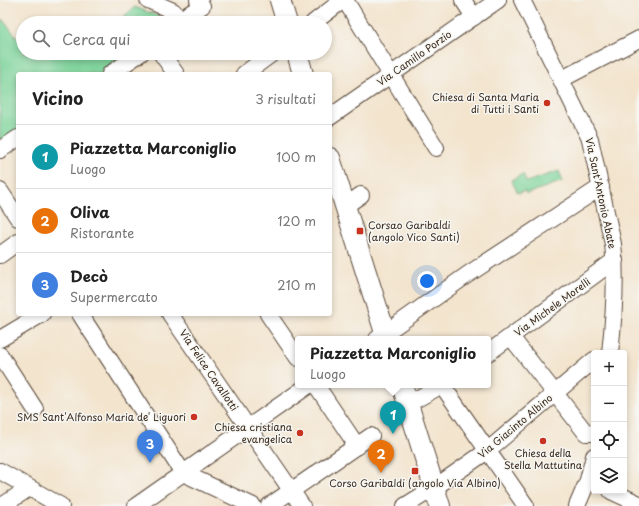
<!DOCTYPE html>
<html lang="it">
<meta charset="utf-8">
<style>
body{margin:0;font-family:"Playpen Sans",sans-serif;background:#f2f2f2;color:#222}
.controls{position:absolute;right:12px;bottom:12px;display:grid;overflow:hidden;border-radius:4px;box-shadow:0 2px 6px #0003}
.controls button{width:36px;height:36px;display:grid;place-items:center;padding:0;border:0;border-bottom:1px solid #e0e0e0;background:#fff;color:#222;font:20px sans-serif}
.you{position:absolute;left:427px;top:281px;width:14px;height:14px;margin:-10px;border:3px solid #fff;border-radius:50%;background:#1a73e8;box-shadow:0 0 0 6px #1a73e833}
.badge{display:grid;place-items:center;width:26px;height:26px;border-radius:50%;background:#ea580c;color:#fff;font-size:13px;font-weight:700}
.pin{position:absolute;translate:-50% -33px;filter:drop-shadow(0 1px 2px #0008)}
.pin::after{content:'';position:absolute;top:21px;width:14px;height:12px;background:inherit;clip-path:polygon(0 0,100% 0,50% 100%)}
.popup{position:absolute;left:295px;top:336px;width:196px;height:52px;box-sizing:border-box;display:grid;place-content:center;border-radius:4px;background:#fff;filter:drop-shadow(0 1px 3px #0005);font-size:13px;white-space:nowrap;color:#767676}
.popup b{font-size:15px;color:#222}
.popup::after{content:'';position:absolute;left:50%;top:100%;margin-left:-8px;border:8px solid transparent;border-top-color:#fff}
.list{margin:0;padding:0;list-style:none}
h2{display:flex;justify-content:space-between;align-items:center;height:52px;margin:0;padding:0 16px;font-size:17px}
h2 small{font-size:13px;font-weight:400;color:#767676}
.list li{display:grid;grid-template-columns:26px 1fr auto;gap:12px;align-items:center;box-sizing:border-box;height:64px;padding:0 16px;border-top:1px solid #e0e0e0}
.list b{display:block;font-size:15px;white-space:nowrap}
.list p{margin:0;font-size:13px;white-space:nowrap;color:#767676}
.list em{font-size:13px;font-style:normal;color:#767676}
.icon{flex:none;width:22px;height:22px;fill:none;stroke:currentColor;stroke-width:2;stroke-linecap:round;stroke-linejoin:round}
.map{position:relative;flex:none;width:639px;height:506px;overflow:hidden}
.search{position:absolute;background:#fff;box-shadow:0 2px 6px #0003;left:16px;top:16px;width:316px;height:44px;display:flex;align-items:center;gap:10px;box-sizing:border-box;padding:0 14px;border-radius:22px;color:#767676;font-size:15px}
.panel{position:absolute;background:#fff;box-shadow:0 2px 6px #0003;left:16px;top:72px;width:316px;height:244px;border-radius:4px}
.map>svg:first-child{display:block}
.green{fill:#7bd399;stroke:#5b7e5c}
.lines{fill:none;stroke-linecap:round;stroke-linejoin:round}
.minor-casing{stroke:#574638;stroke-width:18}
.major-casing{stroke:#574638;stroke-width:22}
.minor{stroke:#fff;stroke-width:16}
.major{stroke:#fff;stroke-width:20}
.poi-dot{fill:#c8321e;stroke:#f6f6f2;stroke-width:1.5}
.labels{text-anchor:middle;stroke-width:3;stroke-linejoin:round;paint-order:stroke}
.street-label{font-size:10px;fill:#3b2a1e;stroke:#f6f6f2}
.poi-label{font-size:10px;fill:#3b2a1e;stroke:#f6f6f2;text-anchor:end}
</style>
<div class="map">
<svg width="639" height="506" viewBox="0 0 639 506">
<rect width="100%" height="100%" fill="#f6f6f2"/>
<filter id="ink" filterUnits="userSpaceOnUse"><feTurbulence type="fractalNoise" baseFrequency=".025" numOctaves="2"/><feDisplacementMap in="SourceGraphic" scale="8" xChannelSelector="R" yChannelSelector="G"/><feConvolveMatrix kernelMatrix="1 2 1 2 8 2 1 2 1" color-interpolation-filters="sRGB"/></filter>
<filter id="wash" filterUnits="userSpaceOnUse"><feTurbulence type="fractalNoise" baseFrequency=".012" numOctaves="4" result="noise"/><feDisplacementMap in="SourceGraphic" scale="16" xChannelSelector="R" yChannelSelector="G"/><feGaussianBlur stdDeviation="0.9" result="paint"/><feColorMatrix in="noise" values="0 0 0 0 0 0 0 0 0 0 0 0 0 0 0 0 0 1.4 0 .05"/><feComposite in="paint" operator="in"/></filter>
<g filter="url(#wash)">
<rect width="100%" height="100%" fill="#f3e4cd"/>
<g class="green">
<polygon points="135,7 161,17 152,23 116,23"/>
<polygon points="2,19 21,42 23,41 23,53 129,53 100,74 18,74 18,131 0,143 0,22"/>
<polygon points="559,171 563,181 526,194 525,191 518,193 511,180 523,174 526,182"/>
</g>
</g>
<g filter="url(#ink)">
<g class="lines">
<defs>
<g id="minor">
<polyline points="148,0 173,11 181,19 202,6 198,0"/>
<polyline points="345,0 436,148"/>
<polyline points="463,0 474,17"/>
<path d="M 522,0 L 590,139 L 613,244 C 617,280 614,317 610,353"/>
<polyline points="313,23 343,0"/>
<polyline points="161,53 176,74"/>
<polyline points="110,74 141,53"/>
<polyline points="244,74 273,53"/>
<polyline points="562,79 639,39"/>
<polyline points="330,117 498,0"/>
<polyline points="0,150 18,138"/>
<polyline points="0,191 18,218"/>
<polyline points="345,206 361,195"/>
<polyline points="0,255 18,242"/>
<polyline points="80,314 183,473 253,506"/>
<polyline points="170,314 302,506"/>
<polyline points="268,314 298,358"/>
<polyline points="511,337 586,433 594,433"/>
<polyline points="0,339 42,314"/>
<polyline points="377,339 467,275 601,187"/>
<polyline points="488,353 615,260"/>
<polyline points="0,355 35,409"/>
<polyline points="316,385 357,446"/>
<polyline points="442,385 526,506"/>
<polyline points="408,404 442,385"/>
<polyline points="0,471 61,506"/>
<polyline points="611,491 639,504"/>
<polyline points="2,506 29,488"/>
<polyline points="136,506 309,385"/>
<polyline points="269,506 371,436"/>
<polyline points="405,506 434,488 487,451 594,360"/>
<polyline points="577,506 588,480 594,456"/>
</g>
<g id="major">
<polyline points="280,0 287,23"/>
<polyline points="297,53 303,74"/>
<polyline points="330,158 387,339"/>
<polyline points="402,385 440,506"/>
</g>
</defs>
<use href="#minor" class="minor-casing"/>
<use href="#major" class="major-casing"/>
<use href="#minor" class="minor"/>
<use href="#major" class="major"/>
</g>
</g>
<g class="poi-dot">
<circle cx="547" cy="103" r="4"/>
<rect x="356" y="227" width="8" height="8" rx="2"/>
<circle cx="194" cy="417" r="4"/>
<circle cx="300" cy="433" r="4"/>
<circle cx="543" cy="441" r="4"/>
<rect x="411" y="467" width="8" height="8" rx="2"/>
</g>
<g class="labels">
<g class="street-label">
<text transform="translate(414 58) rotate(-35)" y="4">Via Camillo Porzio</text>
<text transform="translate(601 193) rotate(78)" y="4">Via Sant'Antonio Abate</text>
<text transform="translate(552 307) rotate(-36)" y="4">Via Michele Morelli</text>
<text transform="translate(209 370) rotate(56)" y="4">Via Felice Cavallotti</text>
<text transform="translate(515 426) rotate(-40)" y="4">Via Giacinto Albino</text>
</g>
<g class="poi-label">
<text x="539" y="101">Chiesa di Santa Maria<tspan x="539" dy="12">di Tutti i Santi</tspan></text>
<text x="368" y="229" text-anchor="start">Corsao Garibaldi<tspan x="368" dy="12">(angolo Vico Santi)</tspan></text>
<text x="186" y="421">SMS Sant'Alfonso Maria de' Liguori</text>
<text x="292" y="431">Chiesa cristiana<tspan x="292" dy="12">evangelica</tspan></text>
<text x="543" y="457" text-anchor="middle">Chiesa della<tspan x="543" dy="12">Stella Mattutina</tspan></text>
<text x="415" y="487" text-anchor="middle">Corso Garibaldi (angolo Via Albino)</text>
</g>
</g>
</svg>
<div class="controls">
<button>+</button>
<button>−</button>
<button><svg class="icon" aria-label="locate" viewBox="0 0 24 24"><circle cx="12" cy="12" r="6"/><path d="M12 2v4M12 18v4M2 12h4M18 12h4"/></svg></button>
<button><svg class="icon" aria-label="layers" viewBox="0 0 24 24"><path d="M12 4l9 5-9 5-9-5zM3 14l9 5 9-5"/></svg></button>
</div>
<div class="you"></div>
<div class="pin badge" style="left:393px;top:434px;background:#0f9aa8">1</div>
<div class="popup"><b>Piazzetta Marconiglio</b>Luogo</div>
<div class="pin badge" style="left:381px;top:473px;background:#e8710a">2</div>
<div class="pin badge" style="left:150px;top:463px;background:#3f7fe0">3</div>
<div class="search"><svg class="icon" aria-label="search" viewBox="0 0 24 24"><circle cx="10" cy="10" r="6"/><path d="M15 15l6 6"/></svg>Cerca qui</div>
<section class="panel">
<h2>Vicino<small>3 risultati</small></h2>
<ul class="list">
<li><span class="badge" style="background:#0f9aa8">1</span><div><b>Piazzetta Marconiglio</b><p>Luogo</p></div><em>100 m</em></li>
<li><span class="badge" style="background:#e8710a">2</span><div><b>Oliva</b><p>Ristorante</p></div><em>120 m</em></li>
<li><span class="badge" style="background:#3f7fe0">3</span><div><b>Decò</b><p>Supermercato</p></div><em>210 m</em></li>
</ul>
</section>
</div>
